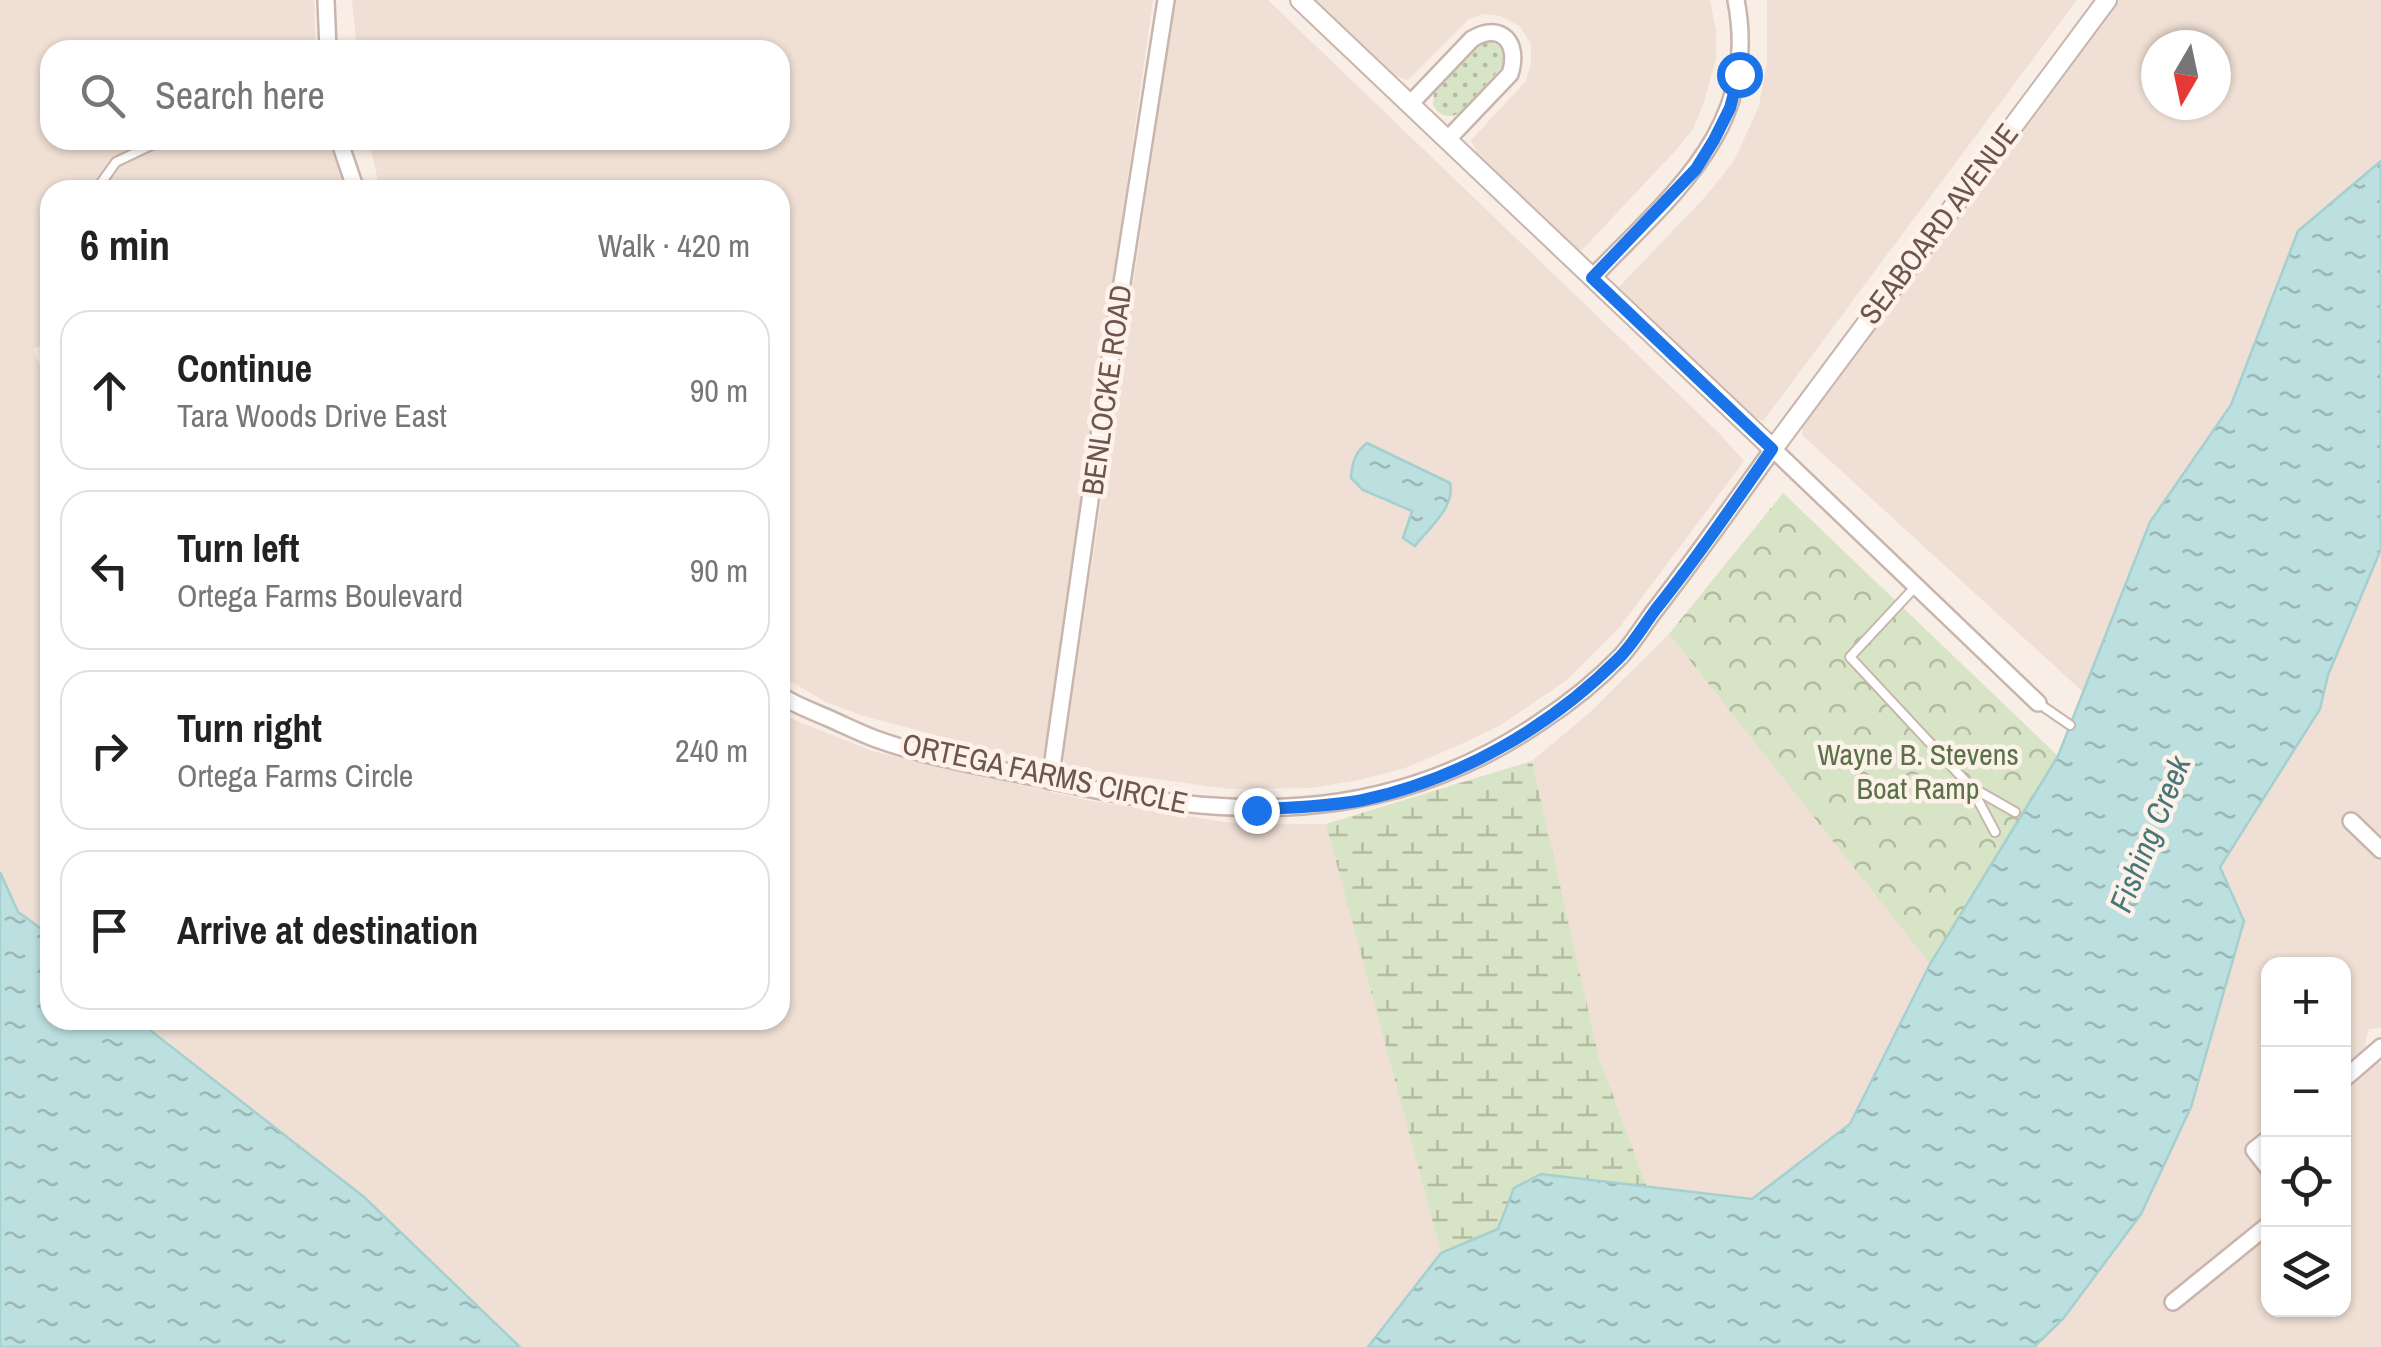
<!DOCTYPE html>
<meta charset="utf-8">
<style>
body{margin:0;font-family:"Archivo Narrow",sans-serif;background:#f6f6f6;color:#222}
.controls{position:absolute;right:30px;bottom:30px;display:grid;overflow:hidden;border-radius:20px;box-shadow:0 2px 8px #0004}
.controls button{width:90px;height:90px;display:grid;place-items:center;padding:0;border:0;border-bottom:2px solid #e0e0e0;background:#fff;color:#222;font:50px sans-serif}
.compass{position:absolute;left:2141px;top:30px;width:90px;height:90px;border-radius:50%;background:#fff;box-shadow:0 2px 8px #0004;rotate:189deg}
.stop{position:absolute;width:30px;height:30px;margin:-22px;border:8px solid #1a73e8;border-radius:50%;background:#fff}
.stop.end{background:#1a73e8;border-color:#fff;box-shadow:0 2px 10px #0008}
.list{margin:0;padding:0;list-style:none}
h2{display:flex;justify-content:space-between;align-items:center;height:130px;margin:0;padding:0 40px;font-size:42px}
h2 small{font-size:32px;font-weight:400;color:#767676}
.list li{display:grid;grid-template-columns:65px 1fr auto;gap:30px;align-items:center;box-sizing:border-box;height:160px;margin:0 20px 20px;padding:0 20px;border:2px solid #e0e0e0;border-radius:30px}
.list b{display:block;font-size:38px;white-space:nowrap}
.list p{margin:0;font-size:32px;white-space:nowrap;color:#767676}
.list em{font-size:32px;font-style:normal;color:#767676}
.icon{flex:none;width:55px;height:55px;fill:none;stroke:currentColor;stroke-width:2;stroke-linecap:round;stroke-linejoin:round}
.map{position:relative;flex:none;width:2381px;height:1347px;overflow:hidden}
.search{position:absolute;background:#fff;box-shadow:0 2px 8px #0004;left:40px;top:40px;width:750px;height:110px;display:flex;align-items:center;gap:25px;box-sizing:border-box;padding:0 35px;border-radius:30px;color:#767676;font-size:38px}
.panel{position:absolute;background:#fff;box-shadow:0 2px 8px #0004;left:40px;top:180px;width:750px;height:850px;border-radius:30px}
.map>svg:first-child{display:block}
.residential{fill:#efdfd4;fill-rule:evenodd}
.grass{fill:url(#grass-dots)}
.wetland{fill:url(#wetland-marsh)}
.park{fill:url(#park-crowns)}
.water{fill:url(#water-ripples);stroke:#a4d0cf;stroke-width:2.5}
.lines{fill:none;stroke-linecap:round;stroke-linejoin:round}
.service-casing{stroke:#c8b5ad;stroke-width:12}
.minor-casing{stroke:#c8b5ad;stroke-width:20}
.tertiary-casing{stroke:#c8b5ad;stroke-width:22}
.service{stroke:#fff;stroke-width:8}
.minor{stroke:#fff;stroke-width:15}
.tertiary{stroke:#fff;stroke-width:18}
.route{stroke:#1a73e8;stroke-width:12}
.labels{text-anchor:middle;stroke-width:9;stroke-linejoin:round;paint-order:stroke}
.street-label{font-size:30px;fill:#6e544e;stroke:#fcf2ea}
.park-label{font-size:30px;fill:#5b7248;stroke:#fcf2ea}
.water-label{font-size:32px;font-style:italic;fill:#477778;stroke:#fcf2ea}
</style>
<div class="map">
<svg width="2381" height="1347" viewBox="0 0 2381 1347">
<defs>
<pattern id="grass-dots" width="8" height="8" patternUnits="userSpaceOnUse" patternTransform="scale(2.5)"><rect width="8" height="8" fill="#d7e4c5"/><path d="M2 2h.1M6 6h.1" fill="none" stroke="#b3bba2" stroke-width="1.8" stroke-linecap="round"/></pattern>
<pattern id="wetland-marsh" width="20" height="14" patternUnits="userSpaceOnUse" patternTransform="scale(2.5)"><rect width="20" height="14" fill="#d7e4c5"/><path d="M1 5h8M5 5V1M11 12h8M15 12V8" fill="none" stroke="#b3bba2"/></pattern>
<pattern id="park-crowns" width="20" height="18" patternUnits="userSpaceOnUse" patternTransform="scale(2.5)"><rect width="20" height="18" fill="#d7e4c5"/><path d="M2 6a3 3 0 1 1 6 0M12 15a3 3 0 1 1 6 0" fill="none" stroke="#b3bba2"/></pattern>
<pattern id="water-ripples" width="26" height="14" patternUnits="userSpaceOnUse" patternTransform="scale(2.5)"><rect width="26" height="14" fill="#bcdfdf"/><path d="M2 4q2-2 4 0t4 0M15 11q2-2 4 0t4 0" fill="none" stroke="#9db7b7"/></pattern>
</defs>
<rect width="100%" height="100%" fill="#f9eee5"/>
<g class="residential">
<polygon points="0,0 314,0 316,50 50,50 50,140 331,140 345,190 50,190 50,342 33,349 46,378 50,377 50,935 18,912 0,872"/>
<polygon points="352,0 1153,0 1047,747 1042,758 1037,762 860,715 824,701 780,675 780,190 380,190 369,140 780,140 780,50 357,50"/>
<polygon points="1175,0 1268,0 1720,434 1744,461 1619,628 1567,680 1499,726 1468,741 1405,768 1359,780 1310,788 1230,789 1067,767 1063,759"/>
<polygon points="1313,0 1710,0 1716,31 1716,59 1703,105 1693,129 1677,149 1581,251 1569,245 1478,156 1471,140 1526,81 1531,64 1531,45 1520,26 1500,16 1484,14 1469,19 1408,80 1389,74"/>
<polygon points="1767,0 2077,0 1763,421 1750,415 1619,287 1706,196 1734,161 1759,106 1767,62"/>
<path d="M 2119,0 L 2381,0 L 2381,161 L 2298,231 L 2231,405 L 2150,522 L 2083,692 L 1802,435 L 1803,422 L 2073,57 ZM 2156,45 L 2216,45 L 2216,105 L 2156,105 Z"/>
<path d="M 2381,549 L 2381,1028 L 2369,1029 L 2365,1044 L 2381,1065 L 2381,1347 L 2034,1347 L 2064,1319 L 2141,1214 L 2244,921 L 2219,867 L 2320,709 L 2328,675 ZM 2268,964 L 2344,964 L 2344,1310 L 2268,1310 Z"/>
<polygon points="1669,634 1930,964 1850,1124 1753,1199 1647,1187 1599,1058 1532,761 1588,714"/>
<polygon points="780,714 872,751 1086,800 1238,824 1326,824 1441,1253 1368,1347 520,1347 364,1197 137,1020 780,1020"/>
</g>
<path class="grass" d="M 1486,41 C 1498,42 1503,47 1506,59 L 1503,66 L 1458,114 C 1447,118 1439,116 1433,105 L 1434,91 L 1479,44 Z"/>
<polygon class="wetland" points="1532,761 1599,1058 1647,1187 1541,1174 1514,1188 1498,1229 1441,1253 1326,824"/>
<polygon class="park" points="1783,493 2058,756 1930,964 1669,634"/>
<g class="water">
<polygon points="2381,161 2381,549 2328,675 2320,709 2220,867 2244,921 2191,1107 2141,1214 2063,1319 2034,1347 1368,1347 1441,1253 1498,1229 1514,1188 1541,1174 1752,1199 1850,1124 1930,964 2058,756 2150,522 2231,405 2298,231"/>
<path d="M 1367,443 L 1450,483 C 1456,506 1429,528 1415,546 L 1403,538 L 1412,511 L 1363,490 L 1351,478 C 1352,463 1355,452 1367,443 Z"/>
<polygon points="0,872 18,912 50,935 50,1020 137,1020 364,1197 520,1347 0,1347"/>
</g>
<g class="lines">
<defs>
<g id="service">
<polyline points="96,190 116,162 162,140"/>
<polyline points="48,284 50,282"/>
<polyline points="1916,586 1850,657 1971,787 1995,832"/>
<polyline points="2038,703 2070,725"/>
<polyline points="1971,787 2015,812"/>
</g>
<g id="minor">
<polyline points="326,0 328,50"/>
<path d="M 1410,104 L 1472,39 C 1502,21 1520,44 1510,74 L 1447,140"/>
<polyline points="339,140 356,190"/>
<path d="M 1592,278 C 1671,195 1761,128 1736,0"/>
<path d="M 780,695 C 795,705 812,711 828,718 C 844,725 860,733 876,739 C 931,759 995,768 1053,781 C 1227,820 1384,828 1539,723 C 1568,704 1596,682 1621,656 C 1632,644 1642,628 1652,614 C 1694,560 1733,505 1773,449 L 2038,703"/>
<polyline points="1050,781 1110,360 1166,0"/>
<polyline points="2351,821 2381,850"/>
<polyline points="2344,1079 2381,1047"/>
<polyline points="2268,1139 2254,1150 2268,1168"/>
<polyline points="2173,1302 2268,1225"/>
</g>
<polyline id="tertiary" points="1300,0 1773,449 2107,0"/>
</defs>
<use href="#service" class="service-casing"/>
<use href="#minor" class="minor-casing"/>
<use href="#tertiary" class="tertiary-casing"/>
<use href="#service" class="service"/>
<use href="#minor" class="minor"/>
<use href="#tertiary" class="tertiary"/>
</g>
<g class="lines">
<path class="route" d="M 1256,810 C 1292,807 1328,807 1363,800 C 1460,779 1549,728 1619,658 C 1633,644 1644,625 1656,609 C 1697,558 1735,503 1772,449 L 1592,278 L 1696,169 L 1714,140 L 1730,108 L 1739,74"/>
</g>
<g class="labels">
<g class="street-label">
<text transform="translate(1939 224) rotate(-53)" y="10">SEABOARD AVENUE</text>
<text transform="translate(1107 390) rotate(-82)" y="10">BENLOCKE ROAD</text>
<text transform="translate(1045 774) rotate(12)" y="10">ORTEGA FARMS CIRCLE</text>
</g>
<g class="park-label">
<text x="1918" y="765">Wayne B. Stevens<tspan x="1918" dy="34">Boat Ramp</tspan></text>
</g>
<g class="water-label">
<text transform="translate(2150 834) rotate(-68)" y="11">Fishing Creek</text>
</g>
</g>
</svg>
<div class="controls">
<button>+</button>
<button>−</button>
<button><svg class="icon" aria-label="locate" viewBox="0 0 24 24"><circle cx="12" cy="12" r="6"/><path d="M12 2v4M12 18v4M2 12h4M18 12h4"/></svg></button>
<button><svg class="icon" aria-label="layers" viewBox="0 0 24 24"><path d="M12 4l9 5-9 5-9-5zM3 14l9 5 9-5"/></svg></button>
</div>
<svg class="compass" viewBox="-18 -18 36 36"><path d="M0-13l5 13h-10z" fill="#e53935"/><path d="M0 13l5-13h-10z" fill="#767676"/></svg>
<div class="stop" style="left:1739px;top:74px"></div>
<div class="stop end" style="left:1256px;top:810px"></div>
<div class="search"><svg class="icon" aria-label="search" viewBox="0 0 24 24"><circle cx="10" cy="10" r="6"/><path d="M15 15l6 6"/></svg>Search here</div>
<section class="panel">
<h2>6 min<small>Walk · 420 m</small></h2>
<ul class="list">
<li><svg class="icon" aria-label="ahead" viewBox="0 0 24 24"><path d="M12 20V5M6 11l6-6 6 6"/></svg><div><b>Continue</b><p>Tara Woods Drive East</p></div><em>90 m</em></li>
<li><svg class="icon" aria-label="left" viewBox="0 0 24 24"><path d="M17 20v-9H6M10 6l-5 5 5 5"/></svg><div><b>Turn left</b><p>Ortega Farms Boulevard</p></div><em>90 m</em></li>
<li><svg class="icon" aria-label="right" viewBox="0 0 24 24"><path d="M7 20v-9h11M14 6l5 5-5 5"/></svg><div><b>Turn right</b><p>Ortega Farms Circle</p></div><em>240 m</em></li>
<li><svg class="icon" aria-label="arrive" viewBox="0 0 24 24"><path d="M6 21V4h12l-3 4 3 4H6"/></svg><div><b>Arrive at destination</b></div></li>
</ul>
</section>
</div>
